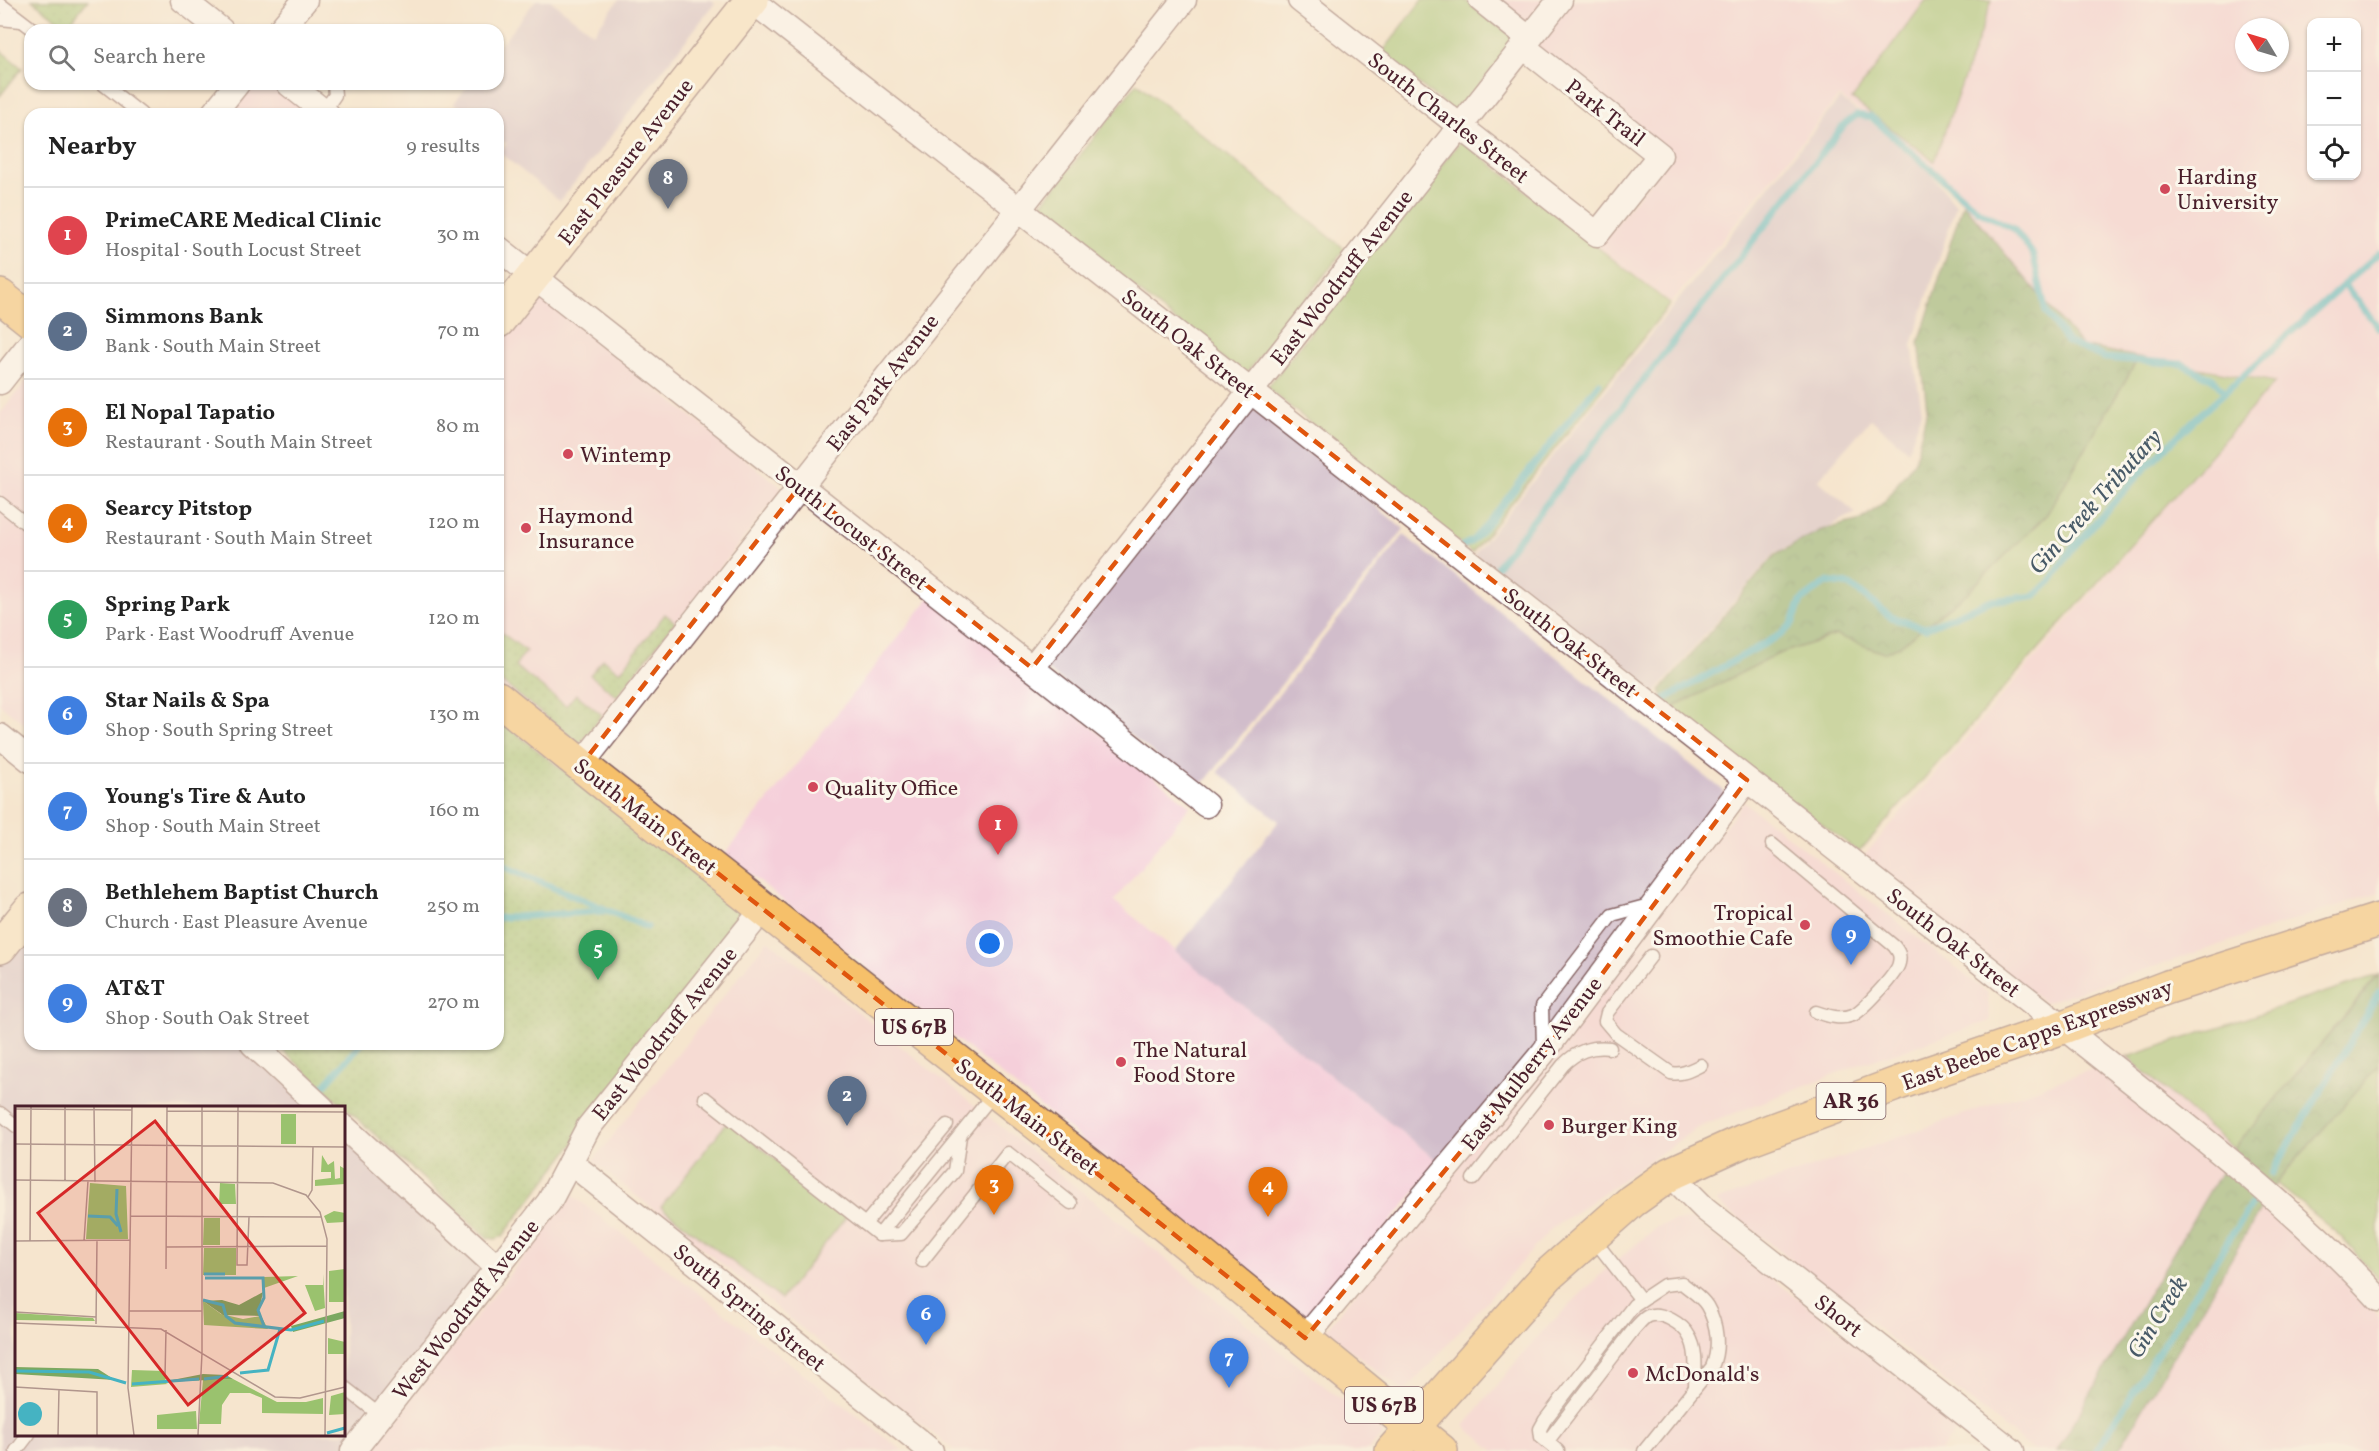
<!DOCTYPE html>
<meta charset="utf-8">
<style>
body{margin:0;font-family:Vollkorn,serif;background:#f2f2f2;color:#222}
.controls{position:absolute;right:18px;top:18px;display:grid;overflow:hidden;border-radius:12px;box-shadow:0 2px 4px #0004}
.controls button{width:54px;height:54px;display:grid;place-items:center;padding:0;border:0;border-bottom:2px solid #e0e0e0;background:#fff;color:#222;font:30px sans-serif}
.compass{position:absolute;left:2235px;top:18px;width:54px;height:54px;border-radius:50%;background:#fff;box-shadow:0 2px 4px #0004;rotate:308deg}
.you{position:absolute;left:990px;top:944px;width:21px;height:21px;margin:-15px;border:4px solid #fff;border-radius:50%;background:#1a73e8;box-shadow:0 0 0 9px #1a73e833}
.badge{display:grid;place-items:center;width:39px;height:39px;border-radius:50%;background:#2563eb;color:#fff;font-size:20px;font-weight:700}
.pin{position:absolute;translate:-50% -50px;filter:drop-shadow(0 2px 3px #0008)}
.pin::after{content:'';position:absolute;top:32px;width:21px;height:18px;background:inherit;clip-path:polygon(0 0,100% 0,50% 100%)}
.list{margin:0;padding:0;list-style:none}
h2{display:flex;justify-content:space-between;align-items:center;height:78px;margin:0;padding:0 24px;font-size:26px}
h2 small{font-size:20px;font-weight:400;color:#767676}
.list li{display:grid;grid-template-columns:39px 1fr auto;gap:18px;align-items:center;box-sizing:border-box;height:96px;padding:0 24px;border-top:2px solid #e0e0e0}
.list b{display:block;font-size:22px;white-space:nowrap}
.list p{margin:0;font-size:20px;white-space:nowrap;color:#767676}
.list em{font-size:20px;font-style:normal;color:#767676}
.icon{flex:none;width:33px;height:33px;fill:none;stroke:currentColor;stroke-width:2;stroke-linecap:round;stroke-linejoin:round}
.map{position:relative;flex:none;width:2379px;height:1451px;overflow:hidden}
.search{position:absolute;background:#fff;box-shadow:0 2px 4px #0004;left:24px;top:24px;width:480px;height:66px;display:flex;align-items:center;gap:15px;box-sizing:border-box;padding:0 21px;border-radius:18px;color:#767676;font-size:22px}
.panel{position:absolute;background:#fff;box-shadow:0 2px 4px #0004;left:24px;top:108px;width:480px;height:942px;border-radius:18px}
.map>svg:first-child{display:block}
.built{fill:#f5cfda;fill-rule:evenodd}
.industrial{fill:#d1bdcb}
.grass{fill:#9ac26e;stroke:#72704c;stroke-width:1.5}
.forest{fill:url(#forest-crowns);stroke:#626446;stroke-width:1.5}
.park{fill:url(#park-dots);stroke:#72704c;stroke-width:1.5}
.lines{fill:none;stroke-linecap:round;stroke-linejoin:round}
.stream{stroke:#45b3c2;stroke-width:7}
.lane-casing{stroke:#866464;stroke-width:15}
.street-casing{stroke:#866464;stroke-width:27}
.secondary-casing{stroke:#866464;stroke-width:36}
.primary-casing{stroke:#866464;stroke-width:36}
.lane{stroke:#fff;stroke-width:12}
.street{stroke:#fff;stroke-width:24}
.secondary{stroke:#fbe6c4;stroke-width:33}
.primary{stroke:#f6c06b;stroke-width:33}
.marked{fill:none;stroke:#e0560e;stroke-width:4.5;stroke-dasharray:12 8;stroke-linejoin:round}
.poi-dot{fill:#d1495b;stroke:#fbf7ec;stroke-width:2}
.labels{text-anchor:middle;stroke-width:6;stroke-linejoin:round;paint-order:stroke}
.shield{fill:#fbf7ec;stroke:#7f6065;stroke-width:1.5}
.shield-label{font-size:21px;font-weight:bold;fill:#4a1f2b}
.street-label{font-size:22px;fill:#4a1f2b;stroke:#fbf7ec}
.poi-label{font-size:22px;fill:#4a1f2b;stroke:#fbf7ec;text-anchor:start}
.water-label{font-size:24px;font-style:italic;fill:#485a67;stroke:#fbf7ec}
.inset-river{fill:none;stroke:#45b3c2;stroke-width:3}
.inset-road{fill:none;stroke:#b1968d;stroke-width:1.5}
.view{fill:#d62828;fill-opacity:0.15;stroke:#d62828;stroke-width:3}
.inset-edge{fill:none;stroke:#4a1f2b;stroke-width:3}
</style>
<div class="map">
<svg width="2379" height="1451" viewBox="0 0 2379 1451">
<defs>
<pattern id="forest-crowns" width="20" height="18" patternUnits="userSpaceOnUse" patternTransform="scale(1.5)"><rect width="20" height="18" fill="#7ba861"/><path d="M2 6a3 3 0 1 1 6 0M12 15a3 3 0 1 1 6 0" fill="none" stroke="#678850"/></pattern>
<pattern id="park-dots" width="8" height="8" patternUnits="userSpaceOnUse" patternTransform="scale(1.5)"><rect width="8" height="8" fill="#9ac26e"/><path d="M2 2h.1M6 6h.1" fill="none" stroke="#86a65f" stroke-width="1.8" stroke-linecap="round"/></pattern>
</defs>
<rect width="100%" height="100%" fill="#fbf7ec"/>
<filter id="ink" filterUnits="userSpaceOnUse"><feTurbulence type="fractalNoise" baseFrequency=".0167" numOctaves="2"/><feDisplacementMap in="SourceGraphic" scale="12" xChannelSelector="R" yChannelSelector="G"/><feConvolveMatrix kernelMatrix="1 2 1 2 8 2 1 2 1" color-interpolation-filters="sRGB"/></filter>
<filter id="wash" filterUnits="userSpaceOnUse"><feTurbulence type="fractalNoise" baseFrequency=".008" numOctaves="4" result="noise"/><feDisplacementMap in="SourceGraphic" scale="24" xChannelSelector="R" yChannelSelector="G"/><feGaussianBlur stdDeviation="1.35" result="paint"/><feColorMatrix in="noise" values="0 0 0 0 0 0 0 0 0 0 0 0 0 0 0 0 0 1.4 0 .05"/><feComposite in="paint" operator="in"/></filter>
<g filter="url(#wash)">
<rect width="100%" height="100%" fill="#f6e5ce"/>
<g class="built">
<path d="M 1491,0 L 2379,0 L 2379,892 L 2044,1003 L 1862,858 L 2274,382 L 2082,346 L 1928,162 L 1839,96 L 1671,303 L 1598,246 L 1670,156 L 1535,48 ZM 2312,22 L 2356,22 L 2356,176 L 2312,176 ZM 2244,27 L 2280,27 L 2280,63 L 2244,63 Z"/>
<polygon points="254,84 273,84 311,114 230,114"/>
<polygon points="534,291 783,489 578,747 498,683 498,336"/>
<polygon points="30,376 30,728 0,704 0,414"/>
<polygon points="930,597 1190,806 1114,901 1439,1162 1310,1322 725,854"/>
<polygon points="1744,802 1987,992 1990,1021 1852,1067 1697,1128 1551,1229 1405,1392 1325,1331"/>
<polygon points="768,940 1383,1433 1368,1451 955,1451 593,1161"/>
<polygon points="2127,1057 2234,1149 2057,1451 2034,1451 1716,1201"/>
<polygon points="572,1195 903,1451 370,1451"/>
<polygon points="2263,1207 2312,1243 2343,1275 2379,1316 2379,1451 2118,1451"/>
<polygon points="1692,1220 1816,1311 1959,1427 1940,1451 1495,1451 1464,1426 1534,1340 1605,1270 1657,1227 1674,1221"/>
</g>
<g class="industrial">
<polygon points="536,0 550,0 593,33 619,0 712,0 715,3 560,201 500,153 507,144 498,137 498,114 468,114 454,103 469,84 498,84 498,48"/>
<polygon points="1840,98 1922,163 1956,205 1912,345 1922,412 1908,451 1871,419 1818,480 1856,513 1775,553 1654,694 1474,555"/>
<polygon points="1249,406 1404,529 1199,789 1043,666"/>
<polygon points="1404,535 1725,792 1536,1049 1439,1162 1175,951 1279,821 1218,772"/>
<polygon points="30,926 30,1044 242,1044 313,1107 16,1108 16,1434 344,1434 344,1135 489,1267 342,1451 0,1451 0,963"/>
</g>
<g class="grass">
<polygon points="1422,0 1465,0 1516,39 1457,114 1381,54"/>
<polygon points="1926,0 1992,0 1934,161 1852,99"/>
<polygon points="1137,83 1345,249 1244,376 1037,210"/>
<polygon points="1461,140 1670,304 1472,553 1267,388"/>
<polygon points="2139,357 2275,382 1859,852 1670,709 1778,654 1837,635 1883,653 1899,646 1967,593 2047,514"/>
<polygon points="2378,975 2234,1149 2127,1057"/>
<polygon points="2379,1065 2379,1279 2340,1236 2276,1183"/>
<polygon points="728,1121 847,1216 781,1299 661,1207"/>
</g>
<g class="forest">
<polygon points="1963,203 2082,346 2139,357 2047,514 1967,593 1899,646 1884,653 1836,635 1778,654 1670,709 1660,691 1775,555 1821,530 1861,520 1884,502 1915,460 1927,409 1919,342"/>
<polygon points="2379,975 2379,1065 2276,1183 2118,1451 2057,1451 2234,1149"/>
</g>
<g class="park">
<polygon points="32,0 88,0 67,27"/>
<polygon points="0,50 22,68 0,96"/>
<polygon points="665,614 675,622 617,696 590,675 603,659 620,672"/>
<polygon points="502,633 526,651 515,666 566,706 576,694 602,715 580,744 498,679 498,639"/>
<polygon points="498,719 748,916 503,1236 496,1239 488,1238 276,1044 498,1044"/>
</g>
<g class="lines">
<g class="stream">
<polyline points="2344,284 2379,328"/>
<polyline points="1462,546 1472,541 1484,528 1599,383"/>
<polyline points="1497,566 1845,124 1857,115 1871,117 1979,211 2014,229 2033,254 2046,312 2067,342 2105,358 2182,364 2213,379 2225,392"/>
<polyline points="1663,700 1782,634 1792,624 1801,601 1827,582 1850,585 1891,617 1925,628 1989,601 2035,596 2051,581 2071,550 2141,472 2194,420 2379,253"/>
<polyline points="498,864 647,927"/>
<polyline points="498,918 603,911"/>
<polyline points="322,1088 361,1044"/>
<polyline points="2272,1173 2379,993"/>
<polyline points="2096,1451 2252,1203"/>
</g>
</g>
</g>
<g filter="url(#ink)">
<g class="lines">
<defs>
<g id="lane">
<polyline points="0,4 34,30"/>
<polyline points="0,19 21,21"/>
<polyline points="103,84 141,114"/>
<polyline points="324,111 335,95 334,84"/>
<polyline points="0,503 30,527"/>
<path d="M 1772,844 L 1894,946 C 1898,951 1901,955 1899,963 C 1897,974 1863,1010 1853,1015 C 1841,1020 1828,1016 1816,1012"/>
<path d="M 1651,956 L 1607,1013 L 1605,1021 L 1616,1034 L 1671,1073 C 1682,1075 1691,1070 1701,1065"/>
<polyline points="1543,1048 1542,1006 1612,915 1649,905"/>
<polyline points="705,1098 879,1235 995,1092"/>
<polyline points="0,1113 16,1126"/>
<path d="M 1473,1179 L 1563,1065 C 1577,1051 1590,1046 1610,1048"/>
<polyline points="865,1224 947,1125"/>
<polyline points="879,1235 901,1234 955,1171 960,1136"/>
<polyline points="1592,1237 1641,1300"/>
<polyline points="922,1261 1008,1153 1071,1203"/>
<polyline points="344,1387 381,1416"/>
<path d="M 1547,1442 L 1634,1329 C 1638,1325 1643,1318 1648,1316 C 1661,1311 1683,1324 1689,1336 C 1698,1350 1695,1372 1695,1388"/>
<polyline points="16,1451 29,1434"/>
<path d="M 1558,1451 L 1541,1437 L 1540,1429 L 1545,1420 L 1634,1305 L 1664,1285 L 1682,1283 C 1690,1290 1702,1297 1707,1306 C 1718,1325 1720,1348 1712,1367 L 1644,1451"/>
</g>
<g id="street">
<polyline points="183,0 221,30"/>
<path d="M 751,0 L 2063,1027 C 2171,1114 2285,1197 2379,1299"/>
<polyline points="1300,0 1597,234 1660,155 1530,52 1522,33 1481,0"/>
<polyline points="280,30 305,0"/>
<polyline points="289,84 327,114"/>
<polyline points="213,114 237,84"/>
<polyline points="498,248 1206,805"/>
<polyline points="0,382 30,344"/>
<polyline points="1032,668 1560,0"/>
<polyline points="0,736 30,760"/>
<polyline points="581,765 1184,0"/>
<polyline points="253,1044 322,1108"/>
<polyline points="344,1127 498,1268"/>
<polyline points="570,1162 931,1451"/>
<polyline points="1670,1174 1705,1209 2012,1451"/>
<polyline points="1305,1338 1543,1053 1747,780"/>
<polyline points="353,1451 549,1202 588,1128 764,908"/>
</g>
<g id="secondary">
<polyline points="498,321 752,0"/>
<polyline points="0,947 30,910"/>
</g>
<g id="primary">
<polyline points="0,296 30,320"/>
<polyline points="498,698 597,778 1129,1196 1441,1451"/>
<polyline points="1392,1451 1548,1275 1632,1201 1670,1174 1743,1141 1899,1083 2063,1027 2168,987 2379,920"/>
</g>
</defs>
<use href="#lane" class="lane-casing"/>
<use href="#street" class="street-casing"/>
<use href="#secondary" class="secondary-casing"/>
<use href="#primary" class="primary-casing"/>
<use href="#lane" class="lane"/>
<use href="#street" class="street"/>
<use href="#secondary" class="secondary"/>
<use href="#primary" class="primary"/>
</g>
</g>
<path d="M0 0H2379V1451H0ZM 1251,391 L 1747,780 L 1543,1053 L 1305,1338 L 581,765 L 800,486 L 1032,668 Z" fill="#f6e5ce" fill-opacity=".55" fill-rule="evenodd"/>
<path class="marked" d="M 1251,391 L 1747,780 L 1543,1053 L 1305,1338 L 581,765 L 800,486 L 1032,668 Z"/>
<g class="poi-dot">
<circle cx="2165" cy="189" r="6"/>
<circle cx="568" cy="454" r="6"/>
<circle cx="526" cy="528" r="6"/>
<circle cx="813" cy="787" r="6"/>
<circle cx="1805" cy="925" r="6"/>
<circle cx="1121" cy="1062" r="6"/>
<circle cx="1549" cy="1125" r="6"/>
<circle cx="1633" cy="1373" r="6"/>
</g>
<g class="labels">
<g class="shield">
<rect x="875" y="1009" width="78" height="36" rx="4.5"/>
<rect x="1816.5" y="1083" width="69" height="36" rx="4.5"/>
<rect x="1345" y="1387" width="78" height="36" rx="4.5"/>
</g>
<g class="shield-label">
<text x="914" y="1034">US 67B</text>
<text x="1851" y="1108">AR 36</text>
<text x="1384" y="1412">US 67B</text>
</g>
<g class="street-label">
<text transform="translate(1606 112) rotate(38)" y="8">Park Trail</text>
<text transform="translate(1449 117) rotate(38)" y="8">South Charles Street</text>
<text transform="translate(625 161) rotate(-52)" y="8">East Pleasure Avenue</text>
<text transform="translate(1341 277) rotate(-52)" y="8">East Woodruff Avenue</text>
<text transform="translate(1189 343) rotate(38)" y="8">South Oak Street</text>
<text transform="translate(882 382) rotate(-52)" y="8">East Park Avenue</text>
<text transform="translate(852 527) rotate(38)" y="8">South Locust Street</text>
<text transform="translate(1571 642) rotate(38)" y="8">South Oak Street</text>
<text transform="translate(646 816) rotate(38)" y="8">South Main Street</text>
<text transform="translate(1954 942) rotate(38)" y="8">South Oak Street</text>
<text transform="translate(664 1033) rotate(-51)" y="8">East Woodruff Avenue</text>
<text transform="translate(2037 1034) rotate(-20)" y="8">East Beebe Capps Expressway</text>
<text transform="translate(1531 1063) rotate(-52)" y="8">East Mulberry Avenue</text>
<text transform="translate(1028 1116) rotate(38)" y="8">South Main Street</text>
<text transform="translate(750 1307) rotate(39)" y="8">South Spring Street</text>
<text transform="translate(465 1309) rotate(-52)" y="8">West Woodruff Avenue</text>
<text transform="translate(1839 1315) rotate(38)" y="8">Short</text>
</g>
<g class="poi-label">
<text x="2177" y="184">Harding<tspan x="2177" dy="25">University</tspan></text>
<text x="580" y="462">Wintemp</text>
<text x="538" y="523">Haymond<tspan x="538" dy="25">Insurance</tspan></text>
<text x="825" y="795">Quality Office</text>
<text x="1793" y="920" text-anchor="end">Tropical<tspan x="1793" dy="25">Smoothie Cafe</tspan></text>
<text x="1133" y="1057">The Natural<tspan x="1133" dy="25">Food Store</tspan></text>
<text x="1561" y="1133">Burger King</text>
<text x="1645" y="1381">McDonald's</text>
</g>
<g class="water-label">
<text transform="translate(2095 501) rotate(-48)" y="8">Gin Creek Tributary</text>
<text transform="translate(2157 1317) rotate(-58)" y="8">Gin Creek</text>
</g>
</g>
<g transform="translate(15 1106)">
<rect width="330" height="330" fill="#f6e5ce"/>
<path d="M 266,8 L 281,8 L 281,38 L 266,38 ZM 307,49 L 313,59 L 319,55 L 320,73 L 325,72 L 325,60 L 330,63 L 330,78 L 300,80 L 300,74 L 316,72 L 316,66 L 306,66 ZM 205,77 L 220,78 L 221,98 L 204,98 ZM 189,112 L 205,112 L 205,139 L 188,139 ZM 189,142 L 221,142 L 221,169 L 188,169 ZM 330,163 L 330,196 L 314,196 L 314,165 ZM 308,168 L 310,202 L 300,205 L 290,179 L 308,179 ZM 283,170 L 249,182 L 249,171 ZM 188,195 L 206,208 L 228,213 L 246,210 L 253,223 L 189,219 ZM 0,207 L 78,212 L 80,215 L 0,214 ZM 313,232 L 330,236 L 330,248 L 313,248 ZM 117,264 L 149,265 L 151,273 L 148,276 L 153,278 L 116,281 ZM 218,273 L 262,296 L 291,296 L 308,292 L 308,308 L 247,307 L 247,292 L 235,287 L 215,287 L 207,299 L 206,318 L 184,318 L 188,274 ZM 330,286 L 330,308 L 314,309 L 316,290 ZM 181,305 L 182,323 L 142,323 L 142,309 Z" fill="#9ac26e"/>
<path d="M 248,186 L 244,205 L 246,210 L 208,209 L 188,195 L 207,194 L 224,199 ZM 330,205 L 330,212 L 278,226 L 276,220 ZM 0,261 L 83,263 L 100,274 L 0,268 ZM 188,268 L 211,269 L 218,273 L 147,276 Z" fill="#7ba861"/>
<path d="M 75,77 L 111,80 L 113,133 L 71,133 ZM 319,105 L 330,107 L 330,116 L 312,117 L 309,110 Z" fill="#9ac26e"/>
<path d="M3 308a12 12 0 1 1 24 0a12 12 0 1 1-24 0Z" fill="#45b3c2"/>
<path class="inset-river" d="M 102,83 L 101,108 L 106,126M 73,110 L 95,111 L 103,120M 189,168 L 210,168M 190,172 L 248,172 L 249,192 L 243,204 L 249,220M 188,194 L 208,199 L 211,210 L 220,217 L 276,224 L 309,215M 0,265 L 74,266 L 111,277M 225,267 L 253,264 L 265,223M 189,273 L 213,270M 117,278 L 184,273M 312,327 L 330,322"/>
<path class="inset-road" d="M 50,1 L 50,74M 79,1 L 80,76M 117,1 L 113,282 L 119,329M 223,1 L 222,159 L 232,159 L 234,111M 0,3 L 117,4M 152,5 L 330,6M 0,38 L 330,41M 0,74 L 258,77 L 291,89 L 305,106 L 312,133 L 310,329M 293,91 L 297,84 L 298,40M 115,110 L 307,111M 0,135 L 115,134M 15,135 L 16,1M 69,135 L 73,75M 151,141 L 312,140M 151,163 L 152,1M 114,205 L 187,205M 0,206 L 81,211M 0,217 L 146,223 L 260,291 L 285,292 L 330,281M 81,218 L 82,134M 150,270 L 151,224M 0,281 L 82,286 L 82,329M 43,329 L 44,283M 183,329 L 187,247 L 187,1"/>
<path class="view" d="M 140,15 L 290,207 L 173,299 L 23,107 Z"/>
<rect width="330" height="330" class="inset-edge"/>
</g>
</svg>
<div class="controls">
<button>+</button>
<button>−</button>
<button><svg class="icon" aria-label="locate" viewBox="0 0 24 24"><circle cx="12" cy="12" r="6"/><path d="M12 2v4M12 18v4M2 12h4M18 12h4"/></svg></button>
</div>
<svg class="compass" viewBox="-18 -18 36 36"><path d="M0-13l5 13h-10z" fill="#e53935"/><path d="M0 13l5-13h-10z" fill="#767676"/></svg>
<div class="you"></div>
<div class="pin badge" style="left:998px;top:855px;background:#e0444e">1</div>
<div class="pin badge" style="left:847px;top:1126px;background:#5c6f8a">2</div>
<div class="pin badge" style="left:994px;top:1215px;background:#e8710a">3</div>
<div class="pin badge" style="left:1268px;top:1217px;background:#e8710a">4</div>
<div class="pin badge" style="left:598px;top:980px;background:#2e9e5b">5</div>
<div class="pin badge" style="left:926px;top:1345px;background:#3f7fe0">6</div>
<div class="pin badge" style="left:1229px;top:1388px;background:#3f7fe0">7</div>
<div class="pin badge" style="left:668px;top:209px;background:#6b7280">8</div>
<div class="pin badge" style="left:1851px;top:965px;background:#3f7fe0">9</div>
<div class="search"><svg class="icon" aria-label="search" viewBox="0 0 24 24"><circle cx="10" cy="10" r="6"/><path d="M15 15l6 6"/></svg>Search here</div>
<section class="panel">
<h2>Nearby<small>9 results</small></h2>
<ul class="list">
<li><span class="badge" style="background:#e0444e">1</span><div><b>PrimeCARE Medical Clinic</b><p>Hospital · South Locust Street</p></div><em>30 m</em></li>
<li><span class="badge" style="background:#5c6f8a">2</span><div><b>Simmons Bank</b><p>Bank · South Main Street</p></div><em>70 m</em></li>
<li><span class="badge" style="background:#e8710a">3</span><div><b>El Nopal Tapatio</b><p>Restaurant · South Main Street</p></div><em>80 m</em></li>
<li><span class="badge" style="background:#e8710a">4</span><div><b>Searcy Pitstop</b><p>Restaurant · South Main Street</p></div><em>120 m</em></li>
<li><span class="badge" style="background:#2e9e5b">5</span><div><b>Spring Park</b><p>Park · East Woodruff Avenue</p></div><em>120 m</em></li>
<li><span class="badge" style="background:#3f7fe0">6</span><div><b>Star Nails &amp; Spa</b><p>Shop · South Spring Street</p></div><em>130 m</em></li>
<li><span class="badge" style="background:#3f7fe0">7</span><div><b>Young's Tire &amp; Auto</b><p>Shop · South Main Street</p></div><em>160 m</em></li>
<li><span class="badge" style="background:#6b7280">8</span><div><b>Bethlehem Baptist Church</b><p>Church · East Pleasure Avenue</p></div><em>250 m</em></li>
<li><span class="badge" style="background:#3f7fe0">9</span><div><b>AT&amp;T</b><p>Shop · South Oak Street</p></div><em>270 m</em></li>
</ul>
</section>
</div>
